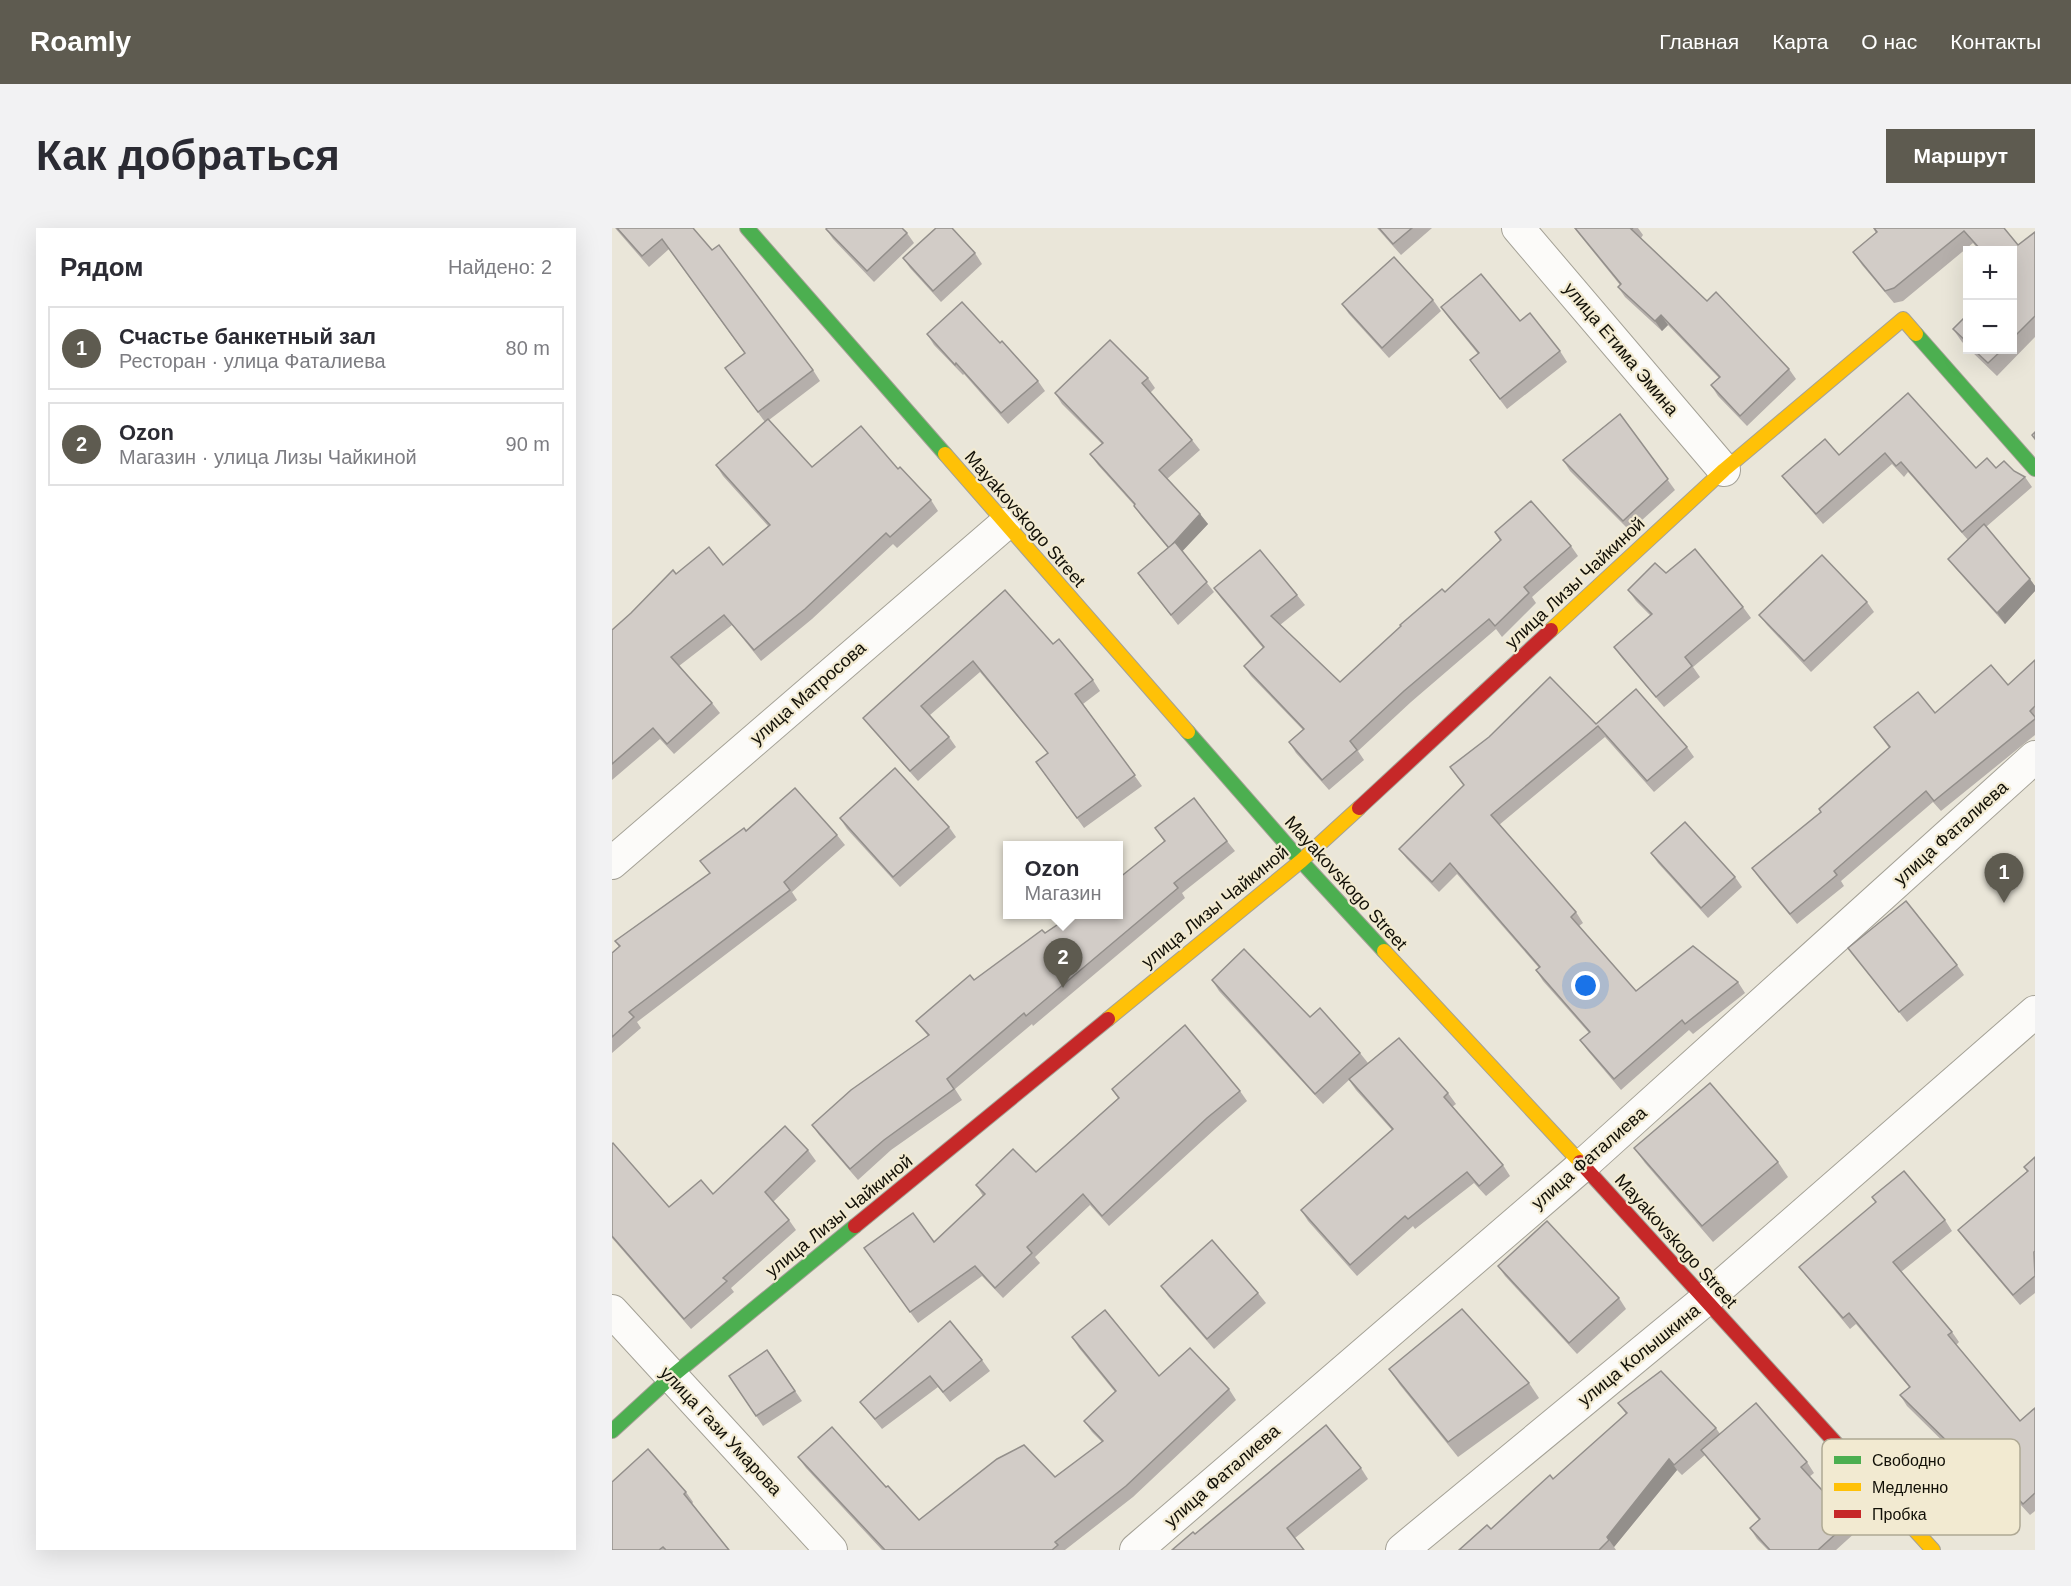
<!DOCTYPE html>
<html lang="ru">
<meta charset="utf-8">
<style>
body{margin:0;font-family:Arial,sans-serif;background:#f2f2f3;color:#2b2b33}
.controls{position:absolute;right:18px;top:18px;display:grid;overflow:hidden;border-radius:0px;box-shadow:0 6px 24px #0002}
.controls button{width:54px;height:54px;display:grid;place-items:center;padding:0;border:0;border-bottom:2px solid #e1e1e2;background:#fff;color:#2b2b33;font:30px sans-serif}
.you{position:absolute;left:974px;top:758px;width:21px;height:21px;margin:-15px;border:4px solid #fff;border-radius:50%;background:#1a73e8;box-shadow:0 0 0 9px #1a73e833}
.badge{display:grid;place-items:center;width:39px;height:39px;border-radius:50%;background:#5e5b50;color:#fff;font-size:20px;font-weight:700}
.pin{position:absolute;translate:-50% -50px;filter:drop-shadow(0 2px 3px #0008)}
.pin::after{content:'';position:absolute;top:32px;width:21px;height:18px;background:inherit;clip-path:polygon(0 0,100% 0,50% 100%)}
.popup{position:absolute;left:391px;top:613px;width:120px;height:78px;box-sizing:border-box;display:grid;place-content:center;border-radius:0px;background:#fff;filter:drop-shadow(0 2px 4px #0005);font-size:20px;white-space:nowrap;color:#7c7c81}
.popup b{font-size:22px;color:#2b2b33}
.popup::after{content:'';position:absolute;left:50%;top:100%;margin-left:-12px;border:12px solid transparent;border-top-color:#fff}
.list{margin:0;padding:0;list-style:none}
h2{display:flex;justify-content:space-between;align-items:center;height:78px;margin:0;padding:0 24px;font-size:26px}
h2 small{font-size:20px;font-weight:400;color:#7c7c81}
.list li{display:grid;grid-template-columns:39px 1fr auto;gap:18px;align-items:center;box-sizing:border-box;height:84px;margin:0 12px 12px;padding:0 12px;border:2px solid #e1e1e2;border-radius:0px}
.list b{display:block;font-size:22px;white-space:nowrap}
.list p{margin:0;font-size:20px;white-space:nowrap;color:#7c7c81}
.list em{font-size:20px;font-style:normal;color:#7c7c81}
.map{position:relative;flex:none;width:1423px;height:1322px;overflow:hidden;border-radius:0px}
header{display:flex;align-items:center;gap:36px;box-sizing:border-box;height:84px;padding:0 30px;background:#5e5b50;color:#fff}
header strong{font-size:28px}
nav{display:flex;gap:33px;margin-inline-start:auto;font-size:21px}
.intro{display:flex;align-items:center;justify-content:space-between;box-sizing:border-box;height:144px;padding:0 36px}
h1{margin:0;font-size:42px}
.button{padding:15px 27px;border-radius:0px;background:#5e5b50;color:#fff;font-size:21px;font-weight:700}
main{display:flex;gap:36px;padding:0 36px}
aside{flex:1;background:#fff;border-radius:0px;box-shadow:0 6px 24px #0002}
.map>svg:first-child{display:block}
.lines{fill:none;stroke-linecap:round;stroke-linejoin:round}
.street-casing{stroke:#a4a196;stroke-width:34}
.fast-casing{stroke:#a4a196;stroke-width:16}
.slow-casing{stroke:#a4a196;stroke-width:16}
.jam-casing{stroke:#a4a196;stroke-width:16}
.street{stroke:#fcfbf9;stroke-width:32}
.fast{stroke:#4caf50;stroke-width:14}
.slow{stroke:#ffc107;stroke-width:14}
.jam{stroke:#c62828;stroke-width:14}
.wall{fill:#b5afab}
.shaded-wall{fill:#938f8b}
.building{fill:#d2ccc7;stroke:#938f8b;stroke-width:1.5}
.labels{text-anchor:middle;stroke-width:4.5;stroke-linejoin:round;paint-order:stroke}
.street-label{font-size:18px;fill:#121007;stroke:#f2ead1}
.key{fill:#f2ead1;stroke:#afa994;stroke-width:1.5}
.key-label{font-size:16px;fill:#121007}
</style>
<header>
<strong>Roamly</strong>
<nav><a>Главная</a><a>Карта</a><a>О нас</a><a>Контакты</a></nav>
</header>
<div class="intro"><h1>Как добраться</h1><a class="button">Маршрут</a></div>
<main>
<aside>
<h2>Рядом<small>Найдено: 2</small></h2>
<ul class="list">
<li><span class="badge">1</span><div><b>Счастье банкетный зал</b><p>Ресторан · улица Фаталиева</p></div><em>80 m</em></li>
<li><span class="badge">2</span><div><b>Ozon</b><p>Магазин · улица Лизы Чайкиной</p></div><em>90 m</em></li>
</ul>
</aside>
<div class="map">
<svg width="1423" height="1322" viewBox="0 0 1423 1322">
<rect width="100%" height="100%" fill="#eae6d9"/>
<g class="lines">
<defs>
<g id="street">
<polyline points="906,0 1112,242"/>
<polyline points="0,635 393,296"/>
<polyline points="0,1083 219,1322"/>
<polyline points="524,1322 971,937 1423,529"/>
<polyline points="790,1322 1093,1072 1423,784"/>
</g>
<g id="fast">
<polyline points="135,0 333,226"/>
<polyline points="1304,106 1423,241"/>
<polyline points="576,504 689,633 772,723"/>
<polyline points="0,1203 59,1149 243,998"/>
</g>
<g id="slow">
<polyline points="333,226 576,504"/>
<polyline points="939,402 1112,242 1291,91 1304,106"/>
<polyline points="772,723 968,934"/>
<polyline points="496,791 689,633 747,580"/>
<polyline points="1261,1256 1321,1322"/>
</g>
<g id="jam">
<polyline points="747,580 939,402"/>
<polyline points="968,934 1261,1256"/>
<polyline points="243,998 496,791"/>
</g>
</defs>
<use href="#street" class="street-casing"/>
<use href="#fast" class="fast-casing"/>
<use href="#slow" class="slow-casing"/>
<use href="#jam" class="jam-casing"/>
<use href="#street" class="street"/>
<use href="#fast" class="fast"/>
<use href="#slow" class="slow"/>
<use href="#jam" class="jam"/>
</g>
<g class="wall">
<polygon points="3,0 81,0 201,142 208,153 157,192 200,239 286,241 319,272 326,283 285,320 281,316 200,391 149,433 120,397 67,438 100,475 108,485 62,526 48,511 0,552 0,402 64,346 111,337 156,298 111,248 104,237 153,194 113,140 133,126 57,21 37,39"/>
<polygon points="765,0 820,0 789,27"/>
<polygon points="962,0 1026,0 1031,7 1029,10 1095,73 1177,141 1184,151 1135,198 1106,168 1099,157 1107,150 1056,97 1050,103 1013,69 1006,59 1008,57"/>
<polygon points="1261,0 1392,0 1406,17 1423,4 1423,109 1385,148 1358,122 1401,122 1401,22 1367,22 1361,15 1291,73 1282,75 1250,37 1241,24 1264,5"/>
<polygon points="214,1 295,5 302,15 262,54 221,11"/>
<polygon points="363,25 370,36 329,74 298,40 291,30"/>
<polygon points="821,72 829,83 777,130 737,86 730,76"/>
<polygon points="829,79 908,93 948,123 955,134 895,181 858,132 866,126 836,89"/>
<polygon points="1356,86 1356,119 1350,114 1341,101"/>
<polygon points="315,106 388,115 426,153 433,163 396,196 352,146 351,147 322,117"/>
<polygon points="536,150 543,160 538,165 580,212 588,222 555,251 588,286 596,296 570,323 602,364 566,397 526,345 556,320 529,288 522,277 486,237 478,226 490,216 450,176 443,165"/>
<polygon points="1296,165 1364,240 1384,240 1402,243 1413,249 1420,259 1374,299 1423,358 1423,363 1393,396 1344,341 1336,331 1356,312 1296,244 1292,249 1280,236 1211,296 1178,258 1170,248 1227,227"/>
<polygon points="1008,186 1063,262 1018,303 958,243 951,232"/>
<polygon points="883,304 959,318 966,328 920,369 924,375 890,409 884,401 799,474 746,523 752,532 717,562 684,525 677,514 691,502 639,448 632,438 651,420 609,370 602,360 685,367 693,377 668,397 728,454 833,364 888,313"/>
<polygon points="1054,345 1131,379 1139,390 1081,439 1088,449 1052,479 1010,430 1002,419 1039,388 1024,373 1016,362"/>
<polygon points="393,362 441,416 481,452 488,463 471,476 530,558 472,600 424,534 436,525 368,444 318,487 337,509 344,519 306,553 259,500 251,490"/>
<polygon points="1255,374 1262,384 1199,444 1155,397 1147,387"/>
<polygon points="1423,432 1423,507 1329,583 1321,574 1229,653 1232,658 1185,696 1147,650 1140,640 1209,584 1277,520 1262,499 1323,485 1396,457"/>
<polygon points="984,496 1075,519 1082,529 1042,564 993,509 887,597 964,684 971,695 967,698 1024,763 1126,754 1133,765 1081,806 1077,802 1009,862 976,823 968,812 977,805 931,753 924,742 927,740 845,646 827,664 795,631 787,621 852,558 838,539"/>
<polygon points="228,590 337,599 344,609 288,659 235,601"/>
<polygon points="543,600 615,613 623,623 570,665 573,670 421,798 420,796 343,861 350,872 279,922 246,952 207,907 200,897 316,808 304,793 362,752 433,705 507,687 552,613"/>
<polygon points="134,603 225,607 233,617 180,664 185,672 25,794 29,800 0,825 0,725 7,719 3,713 97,646"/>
<polygon points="1039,625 1123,649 1130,659 1096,690 1046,635"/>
<polygon points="1236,720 1345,737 1352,747 1295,794"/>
<polygon points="600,752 698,789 748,825 756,835 745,845 836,865 844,876 840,879 891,937 898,948 874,968 862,955 803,1001 801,998 745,1048 696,993 689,982 780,902 744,862 737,852 711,876 607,763"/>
<polygon points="500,861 628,863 635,873 603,901 497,998 478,977 423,1029 428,1035 391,1070 370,1048 306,1095 252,1020 322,1014 371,968 364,957 424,944 506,870"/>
<polygon points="0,916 57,979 101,966 196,922 204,933 161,974 177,992 184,1002 119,1060 122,1064 79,1101 0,1010"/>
<polygon points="1022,920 1166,934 1176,949 1101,1014 1033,935"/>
<polygon points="1423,929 1423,1065 1408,1077 1353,1012 1346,1002 1415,944 1412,939"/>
<polygon points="1260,969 1333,992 1340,1003 1289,1044 1340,1104 1347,1114 1344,1117 1408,1193 1423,1180 1423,1283 1418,1287 1365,1229 1356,1238 1295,1178 1288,1167 1297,1159 1244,1096 1238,1101 1195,1049 1187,1039 1264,975"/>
<polygon points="886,1038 1007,1070 1014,1081 965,1126 893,1048"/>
<polygon points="549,1058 646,1065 654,1075 602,1121 556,1068"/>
<polygon points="338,1093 370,1132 378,1143 338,1174 326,1159 270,1201 248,1174"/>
<polygon points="460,1109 547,1148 617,1161 624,1172 521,1269 453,1322 270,1322 194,1240 186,1229 274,1259 307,1292 443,1249 490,1214 480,1204 472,1193 503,1164 467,1120"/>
<polygon points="155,1122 190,1173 151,1198 117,1148"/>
<polygon points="777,1141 917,1155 927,1170 846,1229 788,1157"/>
<polygon points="1006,1175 1104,1200 1108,1206 1195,1234 1202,1245 1197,1249 1238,1293 1245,1303 1224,1322 1156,1322 1145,1311 1138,1300 1147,1292 1093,1227 1070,1247 1065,1242 1002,1319 1004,1322 847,1322 879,1301 941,1251 1014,1186"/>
<polygon points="749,1240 756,1251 683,1310 583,1306"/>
<polygon points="74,1264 81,1274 80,1276 117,1322 0,1322"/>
</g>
<g class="shaded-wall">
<polygon points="1049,87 1056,97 1050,103 1043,93"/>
<polygon points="588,286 596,296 564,330 557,320"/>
<polygon points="1418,351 1423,358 1423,363 1393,396 1385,385"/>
<polygon points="1057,1231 1065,1242 1002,1319 995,1309"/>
</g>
<g class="building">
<polygon points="5,0 81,0 100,22 107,17 201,142 146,184 113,140 133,125 50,11 30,28"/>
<polygon points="215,0 290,0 295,5 255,43 214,1"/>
<polygon points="324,0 340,0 363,25 321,63 291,30"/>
<polygon points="767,0 800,0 781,16"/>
<polygon points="963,0 1021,0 1019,1 1095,73 1104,64 1177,141 1128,188 1099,157 1108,149 1049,87 1043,93 1006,59 1009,56"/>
<polygon points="1262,0 1392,0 1406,17 1423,4 1423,88 1401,110 1401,22 1369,22 1352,3 1282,60 1273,63 1241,24 1265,4"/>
<polygon points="782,29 821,72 770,120 730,76"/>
<polygon points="869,46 908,93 918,85 948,123 888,171 858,132 867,125 829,79"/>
<polygon points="350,74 388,115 390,113 426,153 389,185 344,135 343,137 315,106"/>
<polygon points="1356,86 1356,115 1341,101"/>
<polygon points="498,112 536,150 530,155 580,212 547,242 588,286 557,320 522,278 523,276 478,226 491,215 443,165"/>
<polygon points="1362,122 1390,122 1376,135"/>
<polygon points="1296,165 1364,240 1375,230 1384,240 1392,233 1402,243 1413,249 1350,304 1289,234 1284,238 1273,225 1204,286 1170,248 1213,211 1227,227"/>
<polygon points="1008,186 1056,251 1011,293 951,232"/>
<polygon points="156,191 200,239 249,198 286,241 288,239 319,272 278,309 274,305 193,381 142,422 112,387 59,429 100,475 55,516 41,500 0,536 0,402 19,385 61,342 64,346 97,319 111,337 158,297 104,237"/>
<polygon points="1423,204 1423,211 1420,207"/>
<polygon points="919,273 959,318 912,359 917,365 883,398 877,391 792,463 738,513 745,522 710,552 677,514 692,501 632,438 652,419 602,360 648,322 685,367 659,388 728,454 789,398 788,397 830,361 833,364 889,312 883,304"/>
<polygon points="1372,296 1418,351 1385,385 1336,331"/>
<polygon points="563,314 595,354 559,387 526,345"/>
<polygon points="1083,321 1131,379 1073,429 1080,438 1044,469 1002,419 1040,386 1016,362 1043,335 1054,345"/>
<polygon points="1210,327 1255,374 1192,433 1147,387"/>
<polygon points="393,362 441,416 447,411 481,452 463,466 523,547 465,590 424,534 436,525 361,433 309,478 337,509 298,543 251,490"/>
<polygon points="1423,432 1423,478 1418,483 1423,489 1423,491 1322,573 1314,563 1222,643 1225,647 1178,686 1140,640 1209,584 1207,581 1278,519 1262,499 1306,464 1323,485 1379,437 1396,457"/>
<polygon points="938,449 984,496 1024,461 1075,519 1035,553 986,498 879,587 964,684 959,689 1024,763 1081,718 1126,754 1073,796 1070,792 1002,851 968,812 978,804 924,742 928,739 838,635 820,654 787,621 852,557 838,539 877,509"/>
<polygon points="283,540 337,599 281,649 228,590"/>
<polygon points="183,560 225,607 172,654 178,662 17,784 22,789 0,809 0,725 8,718 3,713 98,645 88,633 132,600 134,603"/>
<polygon points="582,570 615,613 562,655 566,660 414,788 412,785 335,851 342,861 272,912 238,941 200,897 239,862 317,807 304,793 358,747 362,752 430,702 433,705 460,687 507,687 507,650 553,613 543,600"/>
<polygon points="1073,594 1123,649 1089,680 1039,625"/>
<polygon points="1294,673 1345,737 1287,784 1236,720"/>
<polygon points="632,721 698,789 708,780 748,825 703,866 600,752"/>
<polygon points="573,797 628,863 595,890 490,988 471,966 415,1019 420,1025 383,1060 363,1038 298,1084 252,1020 301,985 322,1014 373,966 364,957 401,921 424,944 507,870 500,861"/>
<polygon points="787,810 836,865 832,869 891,937 867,958 855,944 796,991 793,988 738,1037 689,982 781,901 737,851"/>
<polygon points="1098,855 1166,934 1090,998 1022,920"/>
<polygon points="173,898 196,922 153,964 177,992 111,1050 115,1053 72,1091 0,1008 0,916 1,915 57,979 89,952 101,966"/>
<polygon points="1423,929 1423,1023 1422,1024 1423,1048 1401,1067 1346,1002 1416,943 1412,939"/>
<polygon points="1292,943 1333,992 1281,1034 1340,1104 1336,1107 1408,1193 1423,1180 1423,1265 1411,1276 1357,1219 1349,1227 1288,1167 1298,1159 1237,1085 1231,1090 1187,1039 1264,974 1260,969"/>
<polygon points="935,993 1007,1070 957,1115 886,1038"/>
<polygon points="600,1012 646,1065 595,1111 549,1058"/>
<polygon points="850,1081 917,1155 836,1214 777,1141"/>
<polygon points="493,1082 547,1148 578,1120 617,1161 514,1258 443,1314 446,1317 440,1322 273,1322 186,1229 220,1199 274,1259 276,1258 307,1292 385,1231 412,1217 443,1249 491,1213 472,1193 504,1163 460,1109"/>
<polygon points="338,1093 370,1132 331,1164 318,1148 263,1191 248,1174"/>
<polygon points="155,1122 183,1163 144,1188 117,1148"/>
<polygon points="1049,1143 1104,1200 1062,1237 1057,1231 995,1309 997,1312 987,1322 847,1322 875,1297 879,1301 938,1247 941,1251 1015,1185 1006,1175"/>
<polygon points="1144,1175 1195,1234 1189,1239 1238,1293 1206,1322 1158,1322 1138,1300 1148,1291 1089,1222"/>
<polygon points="714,1197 749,1240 675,1300 692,1322 560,1322 581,1304 583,1306"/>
<polygon points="36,1221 74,1264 72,1266 117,1322 54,1322 51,1319 47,1322 0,1322 0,1254"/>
</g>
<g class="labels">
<g class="street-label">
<text transform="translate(1009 121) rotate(50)" y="6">улица Етима Эмина</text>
<text transform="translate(413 291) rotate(49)" y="6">Mayakovskogo Street</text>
<text transform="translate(963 355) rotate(-43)" y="6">улица Лизы Чайкиной</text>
<text transform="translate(196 465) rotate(-41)" y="6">улица Матросова</text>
<text transform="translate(1339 605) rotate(-42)" y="6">улица Фаталиева</text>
<text transform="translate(734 655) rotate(48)" y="6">Mayakovskogo Street</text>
<text transform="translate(603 679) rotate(-39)" y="6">улица Лизы Чайкиной</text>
<text transform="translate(977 930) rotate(-41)" y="6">улица Фаталиева</text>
<text transform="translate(227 988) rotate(-39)" y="6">улица Лизы Чайкиной</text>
<text transform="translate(1064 1013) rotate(48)" y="6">Mayakovskogo Street</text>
<text transform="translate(1027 1127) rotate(-39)" y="6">улица Колышкина</text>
<text transform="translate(109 1203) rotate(47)" y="6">улица Гази Умарова</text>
<text transform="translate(610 1248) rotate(-41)" y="6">улица Фаталиева</text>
</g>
</g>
<rect x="1210" y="1211" width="198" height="96" rx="9" class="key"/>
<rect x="1222" y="1228" width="27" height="8" fill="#4caf50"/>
<rect x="1222" y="1255" width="27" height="8" fill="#ffc107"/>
<rect x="1222" y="1282" width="27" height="8" fill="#c62828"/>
<g class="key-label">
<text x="1260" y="1238">Свободно</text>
<text x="1260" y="1265">Медленно</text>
<text x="1260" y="1292">Пробка</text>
</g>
</svg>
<div class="controls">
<button>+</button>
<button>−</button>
</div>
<div class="you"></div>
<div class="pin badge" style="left:1392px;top:675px">1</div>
<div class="pin badge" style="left:451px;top:760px">2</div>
<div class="popup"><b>Ozon</b>Магазин</div>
</div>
</main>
